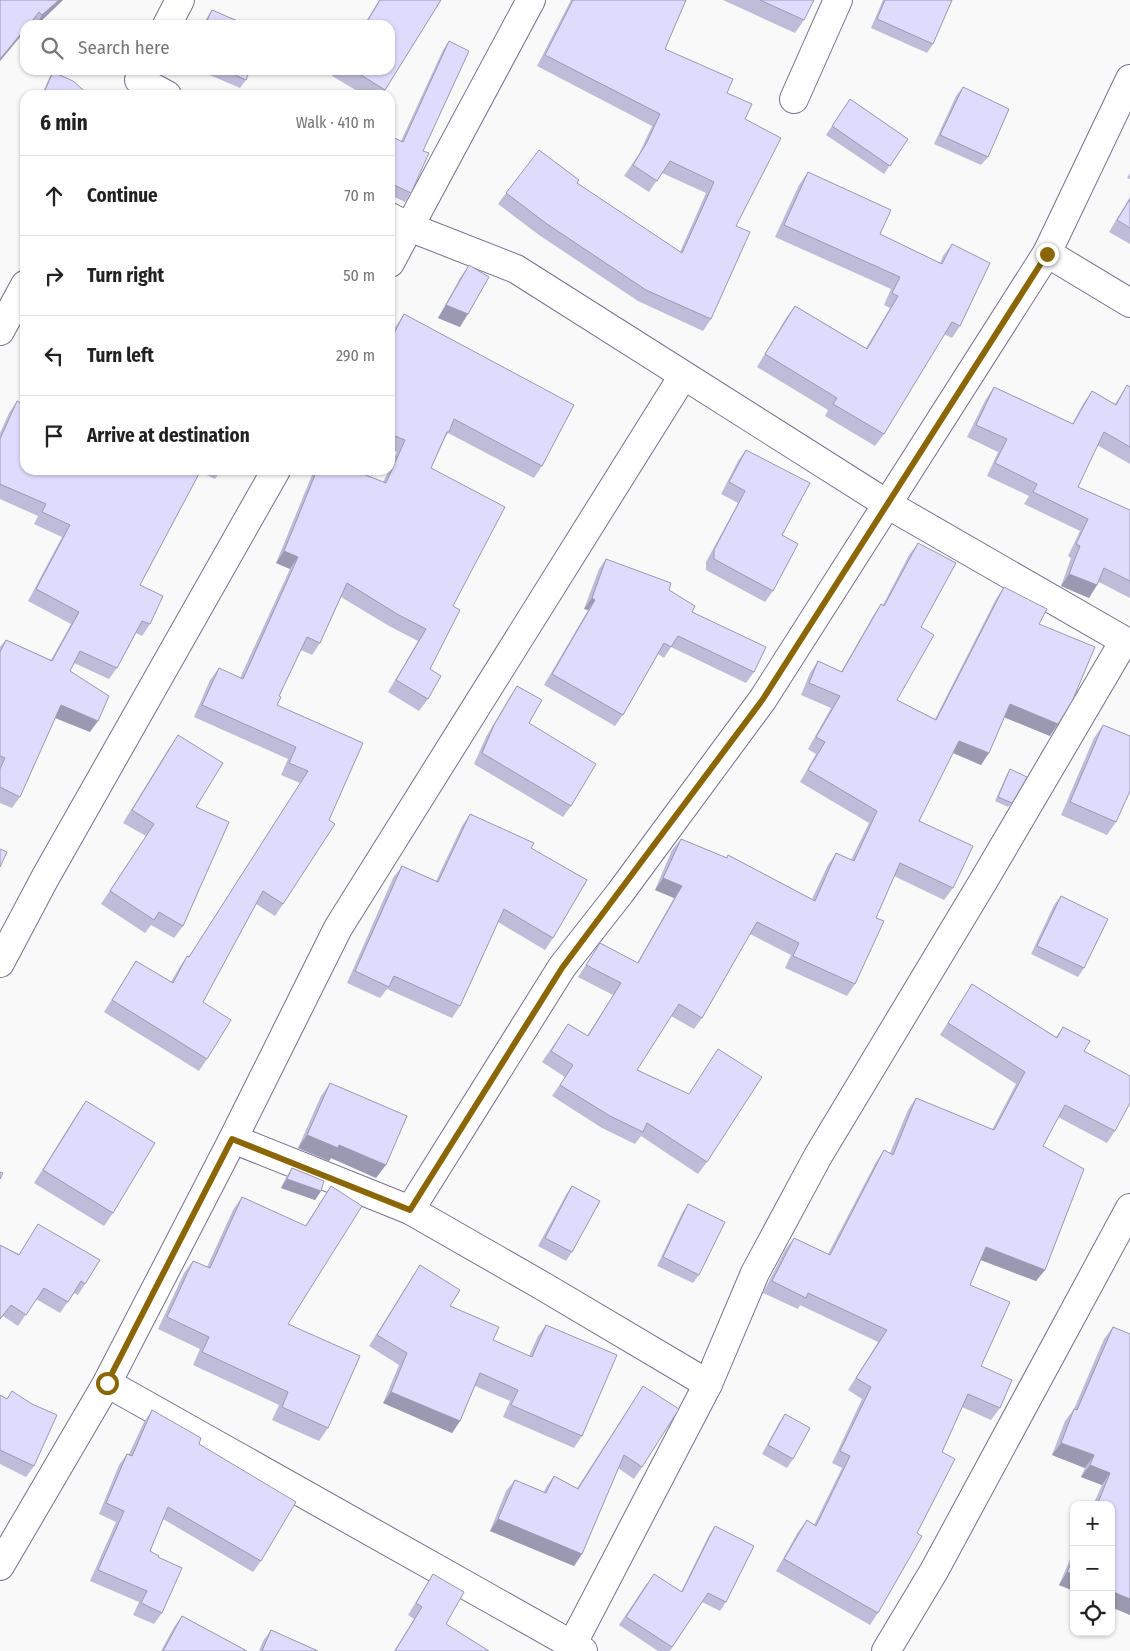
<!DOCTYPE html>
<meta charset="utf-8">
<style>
body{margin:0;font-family:"Fira Sans Condensed",sans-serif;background:#f2f2f2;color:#222}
.controls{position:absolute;right:15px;bottom:15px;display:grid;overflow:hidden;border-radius:10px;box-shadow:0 1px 4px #0004}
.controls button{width:45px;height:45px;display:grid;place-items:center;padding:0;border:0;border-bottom:1px solid #e0e0e0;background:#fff;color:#222;font:25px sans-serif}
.stop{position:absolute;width:15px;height:15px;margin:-11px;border:4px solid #8b6605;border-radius:50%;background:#fff}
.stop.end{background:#8b6605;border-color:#fff;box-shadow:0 1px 5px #0008}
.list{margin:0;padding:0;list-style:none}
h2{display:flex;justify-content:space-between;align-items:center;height:65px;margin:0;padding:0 20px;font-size:21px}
h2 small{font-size:16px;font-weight:400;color:#767676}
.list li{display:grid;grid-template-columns:32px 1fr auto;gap:15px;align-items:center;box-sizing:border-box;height:80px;padding:0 20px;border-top:1px solid #e0e0e0}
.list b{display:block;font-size:19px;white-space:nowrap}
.list em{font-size:16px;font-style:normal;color:#767676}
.icon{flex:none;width:28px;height:28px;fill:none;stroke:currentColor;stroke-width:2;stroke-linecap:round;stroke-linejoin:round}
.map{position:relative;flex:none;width:1130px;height:1651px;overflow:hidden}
.search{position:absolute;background:#fff;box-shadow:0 1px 4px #0004;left:20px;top:20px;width:375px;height:55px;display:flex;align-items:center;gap:12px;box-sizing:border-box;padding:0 18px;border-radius:15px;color:#767676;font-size:19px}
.panel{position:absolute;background:#fff;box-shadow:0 1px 4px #0004;left:20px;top:90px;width:375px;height:385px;border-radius:15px}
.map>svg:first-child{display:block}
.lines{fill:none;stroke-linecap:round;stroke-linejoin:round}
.minor-casing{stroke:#747191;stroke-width:30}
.minor{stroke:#fff;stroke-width:28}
.wall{fill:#bfbcda}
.shaded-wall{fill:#9b99b1}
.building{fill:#dedbfd;stroke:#9b99b1}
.route{stroke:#8b6605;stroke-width:6}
</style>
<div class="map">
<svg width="1130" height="1651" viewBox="0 0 1130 1651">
<rect width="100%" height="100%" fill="#f9f9f9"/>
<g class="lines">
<defs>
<g id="minor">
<polyline points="167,25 180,0"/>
<polyline points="139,80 167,95"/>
<polyline points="794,99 838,0"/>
<polyline points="390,217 409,227 516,269 887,504 1130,644"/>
<polyline points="1047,253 1130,303"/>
<polyline points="390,263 531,0"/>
<polyline points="0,331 25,285"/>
<polyline points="0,963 45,878 276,470"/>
<polyline points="233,1139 410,1210 541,1285 708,1384"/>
<polyline points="410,1210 562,967 620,893 763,699 1047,253 1130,79"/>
<polyline points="107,1383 583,1651"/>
<polyline points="0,1566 107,1383 233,1139 338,928 683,376"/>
<polyline points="572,1645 708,1384 755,1273 818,1156 984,880 1124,641"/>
<polyline points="886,1651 934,1571 1130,1208"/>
</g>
</defs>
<use href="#minor" class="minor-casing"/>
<use href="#minor" class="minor"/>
</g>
<g class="wall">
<polygon points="0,0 63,0 37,25 25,25 25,31 0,61"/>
<polygon points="379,0 441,0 382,95 364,95 332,76 336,70 390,70 390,25 364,25"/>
<polygon points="571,0 686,0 665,49 727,93 745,119 736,226 711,319 703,331 638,301 539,235 498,204 506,193 577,183 680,252 706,193 662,173 649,192 624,176 639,154 652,126 537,66"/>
<polygon points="723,0 814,0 804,20 795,33"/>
<polygon points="883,0 952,0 933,44 927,53 871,28"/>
<polygon points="212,10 247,25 203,25 206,19"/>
<polygon points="449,41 423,151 411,193 405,202 390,195 390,136 401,141 443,50"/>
<polygon points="198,70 250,70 246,80 240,88"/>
<polygon points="53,72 89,95 43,95 42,94 50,76"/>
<polygon points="963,87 988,157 981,165 934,144 956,96"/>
<polygon points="850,99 908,139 884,174 826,135"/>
<polygon points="808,172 880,234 940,263 943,256 952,244 960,326 952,338 944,334 884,434 875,446 825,416 828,410 757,367 786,318 795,306 866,348 890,308 884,305 891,289 775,237 799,185"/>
<polygon points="1130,173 1130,179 1127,178"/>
<polygon points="1130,197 1130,244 1109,232"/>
<polygon points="469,265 460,327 438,318 460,278"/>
<polygon points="404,314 542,466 534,478 448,433 445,438 431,468 453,606 430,669 428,699 419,711 388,692 418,641 389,626 341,597 320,643 312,655 301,650 279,696 277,705 363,743 283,904 275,916 256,904 203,1002 207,1059 199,1071 104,1012 136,961 171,982 179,968 187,956 189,957 300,783 281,775 288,759 194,717 210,680 219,668 240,678 290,569 276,563 314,470 353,470 383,482 389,470 390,470 390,467 397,452 390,449 390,337 396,326"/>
<polygon points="1127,385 1130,387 1130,464 1097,445 1078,487 1130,510 1130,598 1099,582 1097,585 1089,598 1061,586 1071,558 1068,556 1080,531 1024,504 1029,496 987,476 998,452 967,437 986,399 994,387 1072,424 1083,404 1092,391 1115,404"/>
<polygon points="25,393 25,470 221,470 215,479 200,472 140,585 150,624 142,636 136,633 117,668 109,679 74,663 70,671 90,732 55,718 20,797 12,808 0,803 0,647 6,640 51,660 71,624 28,601 62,537 34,524 38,516 0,499 0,433 9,413 17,401 22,403"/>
<polygon points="746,450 782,535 773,591 765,602 706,570 706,562 738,503 721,494 738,461"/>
<polygon points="918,543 921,627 897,700 935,719 996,599 1004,587 1039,624 1050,736 1004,717 981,765 953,753 919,821 953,888 944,900 894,876 876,918 855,984 847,996 785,968 791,955 750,934 702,1018 694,1029 671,1016 637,1070 689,1094 718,1049 707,1162 698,1174 641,1136 635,1144 602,1128 552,1096 565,1077 542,1062 568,1024 587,1036 613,995 578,977 600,943 637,963 674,898 655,890 672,850 681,839 726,858 728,855 812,899 828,865 836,853 851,860 869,823 800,782 816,754 808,749 831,708 801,695 810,673 818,661 841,672 873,616 881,604 883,605 909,555"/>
<polygon points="606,559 669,590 692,612 754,672 746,683 671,647 664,658 658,654 623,715 615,726 544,685 588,610 584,609 599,569"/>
<polygon points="517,686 529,723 571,806 563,817 474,764 486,737 509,698"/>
<polygon points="1103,725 1116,822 1107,835 1061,815 1094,738"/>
<polygon points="178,735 196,807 183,926 174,938 151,925 145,933 101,904 146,836 123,823 169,748"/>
<polygon points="1010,769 1012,803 1008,807 995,801 1007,774"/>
<polygon points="470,814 531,848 553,938 545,950 498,922 460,1006 452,1018 387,989 380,998 347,983 393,878 402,866 436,881 462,826"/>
<polygon points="1061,896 1084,968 1078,977 1031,954 1054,905"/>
<polygon points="972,984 1056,1037 1063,1027 1084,1051 1115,1131 1107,1143 1058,1117 1043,1146 1045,1270 1036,1281 981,1260 970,1285 981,1366 1000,1408 991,1420 962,1407 942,1452 917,1533 878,1613 870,1625 776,1571 798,1532 807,1520 814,1525 842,1468 832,1463 862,1399 848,1390 878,1342 800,1305 798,1309 763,1293 785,1250 794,1238 828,1254 876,1162 884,1150 890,1153 908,1110 916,1098 992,1130 1016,1084 940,1035"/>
<polygon points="330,1083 376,1178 331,1158 329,1161 298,1148 321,1096"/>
<polygon points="86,1101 113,1213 104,1226 34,1183 77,1114"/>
<polygon points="292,1168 321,1191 315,1200 281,1188 286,1177"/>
<polygon points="331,1186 288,1324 328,1428 319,1441 272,1420 279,1405 193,1365 200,1349 158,1329 184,1273 193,1261 207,1267 233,1210 242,1197 305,1226"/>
<polygon points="572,1186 572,1252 566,1261 538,1246 566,1195"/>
<polygon points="688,1204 699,1275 693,1283 657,1266 682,1213"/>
<polygon points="38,1224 85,1284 78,1295 74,1293 60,1313 36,1299 18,1326 3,1316 0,1320 0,1245 19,1254"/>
<polygon points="420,1265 450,1306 493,1340 529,1356 538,1336 546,1325 582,1436 574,1448 503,1417 510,1401 475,1386 460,1421 452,1433 383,1403 399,1365 369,1346 412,1277"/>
<polygon points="1113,1327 1130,1615 1111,1607 1111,1505 1093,1505 1102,1485 1081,1477 1085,1468 1052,1455 1065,1421 1074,1409 1104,1339"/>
<polygon points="643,1386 642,1467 634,1479 618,1468 582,1554 574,1566 490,1531 506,1491 515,1480 544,1492 546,1487 554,1476 577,1488"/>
<polygon points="12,1391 34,1466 26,1477 0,1464 0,1395 7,1399"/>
<polygon points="152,1410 199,1444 261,1561 253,1572 163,1519 150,1551 158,1557 162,1613 154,1624 133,1615 139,1602 90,1581 116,1522 99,1514 119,1465 127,1454 129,1454 144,1422"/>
<polygon points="785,1414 793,1459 787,1468 762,1454 779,1423"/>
<polygon points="715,1526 726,1602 720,1611 702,1602 670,1651 658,1651 619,1625 647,1583 681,1592 709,1535"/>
<polygon points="1074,1550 1074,1591 1059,1585"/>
<polygon points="433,1574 446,1624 489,1651 394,1651 414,1619 408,1615 425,1587"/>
<polygon points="182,1616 247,1651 161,1651 174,1627"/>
<polygon points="271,1630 318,1651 259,1651 263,1641"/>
</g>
<g class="shaded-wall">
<polygon points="59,0 63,0 37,25 36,25 42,15"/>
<polygon points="25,29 25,31 0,61 0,59"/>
<polygon points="446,305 468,314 460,327 438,318"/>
<polygon points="284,551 298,557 290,569 276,563"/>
<polygon points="1069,574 1097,585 1089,598 1061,586"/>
<polygon points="592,598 595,600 588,610 584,609"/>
<polygon points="1010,704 1058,724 1050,736 1001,716"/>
<polygon points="61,705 98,721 90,732 53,717"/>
<polygon points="959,741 989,753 981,765 951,752"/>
<polygon points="663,878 682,886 674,898 655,890"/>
<polygon points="307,1135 339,1145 386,1165 376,1178 331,1158 329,1161 298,1148"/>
<polygon points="287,1179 321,1191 315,1200 281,1188"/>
<polygon points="986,1247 1045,1270 1036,1281 978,1259"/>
<polygon points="391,1392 460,1421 452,1433 383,1403"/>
<polygon points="1061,1443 1094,1455 1085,1468 1052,1455"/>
<polygon points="1090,1465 1110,1473 1102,1485 1081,1477"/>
<polygon points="498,1519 582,1554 574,1566 490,1531"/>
<polygon points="1067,1572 1074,1575 1074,1591 1059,1585"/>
<polygon points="1111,1591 1130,1599 1130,1615 1111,1607"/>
</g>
<g class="building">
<polygon points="0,0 59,0 42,15 39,12 29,25 25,25 25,29 0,59"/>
<polygon points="380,0 441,0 385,90 353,70 390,70 390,25 365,25"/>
<polygon points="573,0 686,0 665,49 733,79 727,93 752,104 745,119 781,138 736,226 750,232 711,319 646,290 547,224 506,193 539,150 579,180 577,183 682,253 714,182 670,161 657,181 633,165 647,142 660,114 545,55"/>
<polygon points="760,0 814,0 804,20"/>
<polygon points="885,0 952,0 933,44 877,19"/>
<polygon points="212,10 247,25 205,25"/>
<polygon points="449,41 469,51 423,151 429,153 411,193 390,183 390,136 403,142"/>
<polygon points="224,70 250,70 246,80"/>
<polygon points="53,72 73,81 89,95 56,95 45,90"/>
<polygon points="963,87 1009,109 988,157 940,135"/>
<polygon points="850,99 908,139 890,166 832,126"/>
<polygon points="808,172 891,210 880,234 942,264 952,244 990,263 960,326 952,322 884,434 833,404 837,398 765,354 795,306 867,349 898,296 892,293 900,277 784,225"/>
<polygon points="1130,199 1130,228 1117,220"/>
<polygon points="469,265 489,277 468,314 446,305"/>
<polygon points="404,314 574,405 542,466 454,419 449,432 447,432 431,468 505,507 453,606 460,610 430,669 441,676 428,699 396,680 426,629 397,614 347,583 320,643 307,637 279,696 281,697 277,705 363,743 329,820 335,824 283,904 263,891 203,1002 231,1020 207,1059 112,1000 136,961 173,983 187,956 189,957 308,771 289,763 296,747 202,705 219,668 243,679 298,557 284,551 317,470 353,470 386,483 405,440 390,434 390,347 393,341 391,339"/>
<polygon points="1127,385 1130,387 1130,447 1104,432 1078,487 1130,510 1130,581 1104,568 1097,585 1069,574 1080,546 1076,544 1088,519 1033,492 1037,484 995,463 1007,439 976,425 994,387 1073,424 1092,391 1116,405"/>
<polygon points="17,401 25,405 25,470 201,470 140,585 163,596 150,624 142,621 117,668 80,651 70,671 109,696 98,721 61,705 20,797 0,787 0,769 5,758 0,756 0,652 6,640 52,661 79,612 36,589 70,525 42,512 46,504 0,484 0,439"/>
<polygon points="746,450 810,483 782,535 798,544 773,591 714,559 714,550 745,491 729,482"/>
<polygon points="918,543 956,563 921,627 934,635 897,700 936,720 1004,587 1047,609 1039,624 1095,647 1073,699 1058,724 1010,704 989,753 959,741 919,821 973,846 953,888 900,863 876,918 884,921 855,984 793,956 799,943 757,922 702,1018 679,1004 637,1070 689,1094 718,1049 762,1077 707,1162 647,1123 643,1132 610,1116 560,1085 573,1065 551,1051 568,1024 588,1036 621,983 586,965 600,943 638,963 682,886 663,878 681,839 727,858 728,855 815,901 836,853 854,861 877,811 808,770 825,742 816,737 840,696 809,683 818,661 842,672 881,604 884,606"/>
<polygon points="606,559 671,583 669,590 695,606 692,612 766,647 754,672 678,636 671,647 664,643 623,715 552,674 595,600 592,598"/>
<polygon points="517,686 542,700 529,723 596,764 571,806 482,753 494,725"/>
<polygon points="1103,725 1130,736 1130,791 1116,822 1070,802"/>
<polygon points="178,735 223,763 196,807 229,822 183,926 159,912 154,920 110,891 154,824 132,810"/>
<polygon points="1010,769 1027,777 1012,803 998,797"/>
<polygon points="470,814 534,843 531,848 587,880 553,938 504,909 460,1006 394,976 389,987 355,971 402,866 438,882"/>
<polygon points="0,849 7,852 0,867"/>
<polygon points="1061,896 1108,919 1084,968 1037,946"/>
<polygon points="972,984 1057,1038 1063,1027 1090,1041 1084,1051 1130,1076 1130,1103 1115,1131 1065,1105 1043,1146 1084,1169 1045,1270 986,1247 970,1285 1010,1302 981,1366 1012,1380 1000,1408 968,1394 942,1452 955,1459 917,1533 922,1536 878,1613 784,1559 807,1520 816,1526 850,1456 840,1451 871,1387 856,1378 887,1330 808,1293 806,1298 772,1281 794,1238 830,1255 884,1150 893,1155 916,1098 994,1130 1025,1072 948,1023"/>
<polygon points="330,1083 407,1116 386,1165 339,1145 338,1148 307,1135"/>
<polygon points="86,1101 155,1143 113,1213 43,1170"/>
<polygon points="292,1168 324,1181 321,1191 287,1179"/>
<polygon points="0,1172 3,1173 0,1179"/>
<polygon points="331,1186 362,1206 288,1324 360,1356 328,1428 282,1407 288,1392 202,1352 209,1337 167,1317 193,1261 210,1268 242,1197 306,1226"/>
<polygon points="572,1186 600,1201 572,1252 545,1238"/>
<polygon points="688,1204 725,1222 699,1275 663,1257"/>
<polygon points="38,1224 100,1260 85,1284 81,1281 68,1302 44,1288 26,1315 11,1305 0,1319 0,1245 19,1255"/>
<polygon points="420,1265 460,1290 450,1306 499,1327 493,1340 532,1357 546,1325 617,1355 582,1436 511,1405 518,1390 480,1373 460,1421 391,1392 407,1353 377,1335"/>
<polygon points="1113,1327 1130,1334 1130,1599 1111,1591 1111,1505 1097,1505 1110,1473 1090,1465 1094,1455 1061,1443 1074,1409 1077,1410"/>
<polygon points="643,1386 679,1409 642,1467 624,1455 582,1554 498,1519 515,1480 546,1493 554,1476 578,1489"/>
<polygon points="12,1391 32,1404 57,1415 34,1466 0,1450 0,1395 7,1399"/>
<polygon points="152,1410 201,1438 199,1444 296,1502 261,1561 168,1507 150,1551 159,1556 158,1557 182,1568 162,1613 141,1603 147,1591 98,1570 124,1511 106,1503 127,1454 132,1456"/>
<polygon points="785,1414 810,1428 793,1459 768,1445"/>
<polygon points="715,1526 754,1546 726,1602 708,1593 672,1647 626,1617 654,1574 682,1592"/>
<polygon points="1074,1558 1074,1575 1067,1572"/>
<polygon points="433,1574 464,1592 446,1624 489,1651 395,1651 422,1607 416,1603"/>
<polygon points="182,1616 247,1651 163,1651"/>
<polygon points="271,1630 318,1651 262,1651"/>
</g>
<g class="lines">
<polyline class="route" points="107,1383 232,1139 410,1210 562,968 763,699 1047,254"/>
</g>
</svg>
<div class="controls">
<button>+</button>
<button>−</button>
<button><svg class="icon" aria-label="locate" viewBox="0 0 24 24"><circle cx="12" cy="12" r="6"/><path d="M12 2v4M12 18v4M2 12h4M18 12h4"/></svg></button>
</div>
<div class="stop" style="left:107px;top:1383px"></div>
<div class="stop end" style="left:1047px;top:254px"></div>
<div class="search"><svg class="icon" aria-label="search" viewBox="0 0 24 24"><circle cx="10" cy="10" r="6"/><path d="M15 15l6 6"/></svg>Search here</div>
<section class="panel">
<h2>6 min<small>Walk · 410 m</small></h2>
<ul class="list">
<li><svg class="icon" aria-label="ahead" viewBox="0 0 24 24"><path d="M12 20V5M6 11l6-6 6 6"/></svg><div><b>Continue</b></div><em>70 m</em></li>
<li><svg class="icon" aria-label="right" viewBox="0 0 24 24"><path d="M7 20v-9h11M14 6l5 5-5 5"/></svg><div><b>Turn right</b></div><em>50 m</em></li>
<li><svg class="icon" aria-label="left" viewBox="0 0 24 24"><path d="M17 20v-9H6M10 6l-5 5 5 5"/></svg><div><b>Turn left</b></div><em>290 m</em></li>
<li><svg class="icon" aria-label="arrive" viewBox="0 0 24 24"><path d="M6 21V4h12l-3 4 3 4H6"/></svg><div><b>Arrive at destination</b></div></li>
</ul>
</section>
</div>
